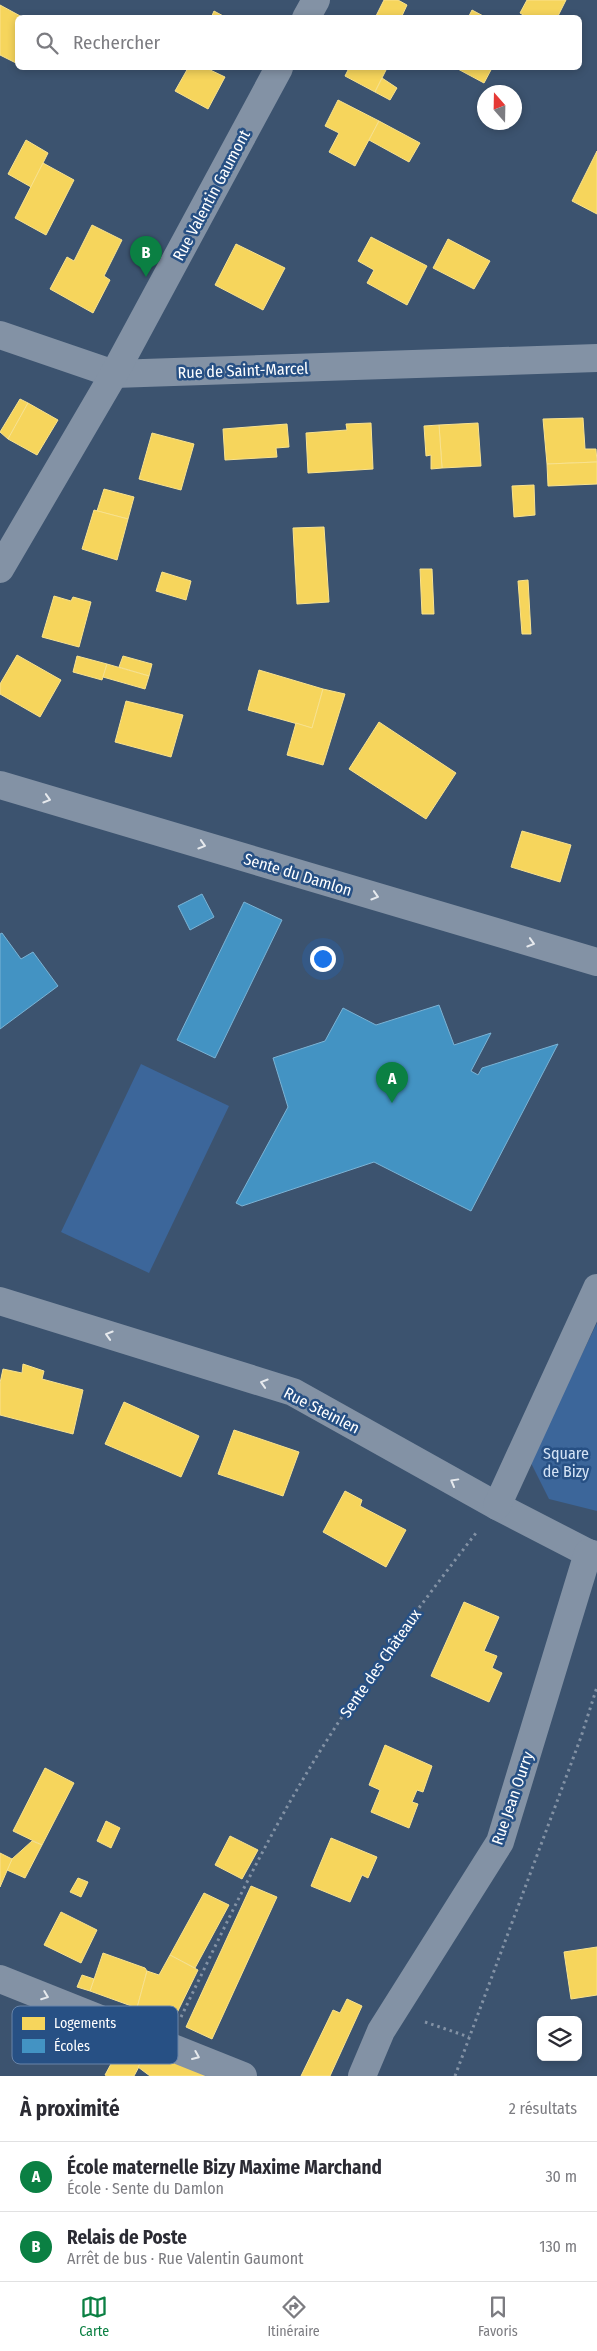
<!DOCTYPE html>
<html lang="fr">
<meta charset="utf-8">
<style>
body{margin:0;font-family:"Fira Sans Condensed",sans-serif;background:#f2f2f3;color:#2b2b33}
.controls{position:absolute;right:15px;bottom:15px;display:grid;overflow:hidden;border-radius:8px;box-shadow:0 2px 8px #0003}
.controls button{width:45px;height:45px;display:grid;place-items:center;padding:0;border:0;border-bottom:1px solid #e1e1e2;background:#fff;color:#2b2b33;font:25px sans-serif}
.compass{position:absolute;left:477px;top:85px;width:45px;height:45px;border-radius:50%;background:#fff;box-shadow:0 2px 8px #0003;rotate:340deg}
.you{position:absolute;left:322px;top:958px;width:18px;height:18px;margin:-12px;border:4px solid #fff;border-radius:50%;background:#1a73e8;box-shadow:0 0 0 8px #1a73e833}
.badge{display:grid;place-items:center;width:32px;height:32px;border-radius:50%;background:#0b8043;color:#fff;font-size:16px;font-weight:700}
.pin{position:absolute;translate:-50% -41px;filter:drop-shadow(0 1px 2px #0008)}
.pin::after{content:'';position:absolute;top:26px;width:18px;height:15px;background:inherit;clip-path:polygon(0 0,100% 0,50% 100%)}
.list{margin:0;padding:0;list-style:none}
h2{display:flex;justify-content:space-between;align-items:center;height:65px;margin:0;padding:0 20px;font-size:21px}
h2 small{font-size:16px;font-weight:400;color:#7c7c81}
.list li{display:grid;grid-template-columns:32px 1fr auto;gap:15px;align-items:center;box-sizing:border-box;height:70px;padding:0 20px;border-top:1px solid #e1e1e2}
.list b{display:block;font-size:19px;white-space:nowrap}
.list p{margin:0;font-size:16px;white-space:nowrap;color:#7c7c81}
.list em{font-size:16px;font-style:normal;color:#7c7c81}
.icon{flex:none;width:28px;height:28px;fill:none;stroke:currentColor;stroke-width:2;stroke-linecap:round;stroke-linejoin:round}
.map{position:relative;flex:none;width:597px;height:2076px;overflow:hidden}
.search{position:absolute;background:#fff;box-shadow:0 2px 8px #0003;left:15px;right:15px;top:15px;height:55px;display:flex;align-items:center;gap:12px;box-sizing:border-box;padding:0 18px;border-radius:8px;color:#7c7c81;font-size:19px}
.sheet{height:205px;background:#fff}
nav{display:flex;justify-content:space-around;align-items:center;box-sizing:border-box;height:70px;border-top:1px solid #e1e1e2;background:#fff;font-size:14px;color:#7c7c81}
nav a{display:grid;justify-items:center;gap:2px}
nav .on{color:#0b8043}
.map>svg:first-child{display:block}
.green{fill:#3c669a}
.homes{fill:#f6d55c;stroke:#f9e28d}
.schools{fill:#4393c3;stroke:#7bb3d5}
.lines{fill:none;stroke-linecap:round;stroke-linejoin:round}
.path{stroke:#8392a5;stroke-width:3;stroke-dasharray:2.5 4;stroke-linecap:butt}
.minor{stroke:#8392a5;stroke-width:28}
.oneway{stroke:#e6e9ed}
.labels{text-anchor:middle;stroke-width:5;stroke-linejoin:round;paint-order:stroke}
.street-label{font-size:16px;fill:#fff;stroke:#275084}
.park-label{font-size:16px;fill:#d5e4f6;stroke:#275084}
.key{fill:#275084;stroke:#6884a9;stroke-width:1}
.key-label{font-size:14px;fill:#fff}
</style>
<div class="map">
<svg width="597" height="2076" viewBox="0 0 597 2076">
<rect width="100%" height="100%" fill="#3c536f"/>
<g class="green">
<polygon points="141,1064 229,1106 149,1273 61,1232"/>
<polygon points="597,1323 597,1511 549,1499 530,1461"/>
</g>
<g class="homes">
<polygon points="384,0 398,0 407,5 401,18 375,18"/>
<polygon points="527,0 566,0 557,18 528,18 520,13"/>
<polygon points="0,5 24,18 18,18 18,64 0,55"/>
<polygon points="472,10 487,18 468,18"/>
<polygon points="214,11 227,18 211,18"/>
<polygon points="188,68 206,68 225,77 208,109 175,91"/>
<polygon points="349,68 387,68 375,92 345,76"/>
<polygon points="456,68 492,68 484,83"/>
<polygon points="382,78 397,88 390,100 375,92"/>
<polygon points="338,100 379,121 355,166 329,152 339,133 325,126"/>
<polygon points="379,121 420,143 409,162 369,140"/>
<polygon points="26,140 48,153 31,187 8,174"/>
<polygon points="597,151 597,214 572,201"/>
<polygon points="43,163 74,180 46,235 15,218"/>
<polygon points="92,225 122,240 104,276 110,280 93,313 50,289 67,257 74,261"/>
<polygon points="371,237 427,266 407,305 367,283 374,270 358,261"/>
<polygon points="448,239 490,261 474,289 433,268"/>
<polygon points="236,244 285,268 263,310 215,285"/>
<polygon points="20,399 28,403 8,439 0,432"/>
<polygon points="28,403 58,420 37,455 8,439"/>
<polygon points="583,418 585,449 596,449 597,462 547,464 543,419"/>
<polygon points="371,423 373,469 308,473 306,433 347,430 346,424"/>
<polygon points="478,423 481,466 442,468 439,425"/>
<polygon points="287,424 289,447 276,448 277,457 225,460 223,429"/>
<polygon points="439,425 442,468 431,469 431,455 426,456 424,426"/>
<polygon points="152,433 194,444 181,490 139,479"/>
<polygon points="597,462 597,484 548,486 547,464"/>
<polygon points="534,485 535,515 514,517 512,486"/>
<polygon points="104,489 134,497 128,519 97,511"/>
<polygon points="94,510 128,519 117,560 82,549"/>
<polygon points="324,527 329,602 297,604 293,528"/>
<polygon points="420,569 432,569 434,614 422,614"/>
<polygon points="162,572 191,581 186,600 156,591"/>
<polygon points="528,580 531,634 522,634 518,581"/>
<polygon points="54,596 71,601 73,597 91,602 79,647 42,637"/>
<polygon points="17,655 61,680 40,717 0,694 0,684"/>
<polygon points="77,656 107,664 102,680 73,672"/>
<polygon points="123,656 152,664 149,676 119,667"/>
<polygon points="107,664 149,676 145,689 103,677"/>
<polygon points="259,670 323,689 312,728 248,710"/>
<polygon points="323,689 345,694 323,765 287,755 296,723 312,728"/>
<polygon points="126,701 183,715 171,757 115,742"/>
<polygon points="379,722 456,773 426,819 349,769"/>
<polygon points="522,831 571,845 560,882 511,867"/>
<polygon points="23,1364 44,1371 42,1379 83,1390 73,1434 0,1415 0,1383 3,1369 22,1373"/>
<polygon points="124,1402 199,1436 181,1477 105,1444"/>
<polygon points="234,1430 299,1452 283,1496 218,1474"/>
<polygon points="345,1491 362,1500 360,1506 406,1530 386,1567 323,1532"/>
<polygon points="464,1602 499,1617 484,1651 497,1656 492,1668 502,1673 489,1702 431,1676"/>
<polygon points="385,1745 432,1766 423,1792 417,1790 412,1802 418,1804 409,1828 371,1812 380,1790 369,1785"/>
<polygon points="45,1768 74,1783 42,1845 13,1831"/>
<polygon points="106,1821 120,1828 111,1848 97,1841"/>
<polygon points="230,1836 258,1850 242,1879 215,1865"/>
<polygon points="331,1838 377,1857 368,1878 362,1875 350,1902 311,1886"/>
<polygon points="32,1841 42,1845 25,1878 7,1870 12,1859"/>
<polygon points="0,1853 12,1859 0,1887"/>
<polygon points="78,1878 88,1882 81,1897 70,1892"/>
<polygon points="251,1886 277,1897 212,2039 186,2027"/>
<polygon points="204,1893 229,1905 195,1968 170,1955"/>
<polygon points="61,1912 97,1930 81,1963 44,1945"/>
<polygon points="597,1947 597,1995 571,1999 564,1952"/>
<polygon points="103,1953 145,1968 147,1971 137,2008 90,1991"/>
<polygon points="170,1955 198,1970 175,2017 168,2019 137,2008 147,1971 159,1975"/>
<polygon points="82,1975 94,1979 90,1991 77,1987"/>
<polygon points="347,1999 362,2006 330,2076 301,2076 333,2010 340,2013"/>
<polygon points="124,2040 148,2050 134,2076 107,2076 105,2075"/>
<polygon points="148,2050 207,2072 204,2076 150,2076 138,2067"/>
</g>
<g class="schools">
<polygon points="202,894 214,917 190,930 178,906"/>
<polygon points="244,902 282,920 215,1058 177,1040"/>
<polygon points="2,933 21,959 33,952 58,986 0,1029 0,934"/>
<polygon points="439,1005 454,1045 491,1033 471,1071 478,1075 482,1068 558,1044 471,1211 374,1162 242,1206 236,1203 288,1107 273,1058 325,1041 343,1008 376,1025"/>
</g>
<g class="lines">
<g class="path">
<path d="M 181,2017 C 225,1926 268,1834 322,1748 C 369,1673 422,1603 476,1533"/>
<polyline points="425,2022 469,2037"/>
<polyline points="455,2076 581,1737 597,1687"/>
</g>
<g class="minor">
<polyline points="306,18 316,0"/>
<polyline points="0,335 114,374 597,358"/>
<polyline points="0,569 114,374 279,68"/>
<polyline points="0,785 597,962"/>
<polyline points="0,1301 293,1392 497,1506 588,1553 597,1555"/>
<polyline points="497,1506 597,1288"/>
<polyline points="0,1979 243,2076"/>
<polyline points="362,2076 381,2031 500,1842 588,1553"/>
</g>
</g>
<defs><path id="oneway-chevron" d="M-2-3.5L2.5 0L-2 3.5" fill="none" stroke-width="1.6" stroke-linecap="round" stroke-linejoin="round" transform="scale(1.25)"/></defs>
<g class="oneway">
<use href="#oneway-chevron" transform="translate(47 799) rotate(17)"/>
<use href="#oneway-chevron" transform="translate(202 845) rotate(17)"/>
<use href="#oneway-chevron" transform="translate(375 896) rotate(17)"/>
<use href="#oneway-chevron" transform="translate(531 943) rotate(17)"/>
<use href="#oneway-chevron" transform="translate(109 1335) rotate(-163)"/>
<use href="#oneway-chevron" transform="translate(264 1383) rotate(-163)"/>
<use href="#oneway-chevron" transform="translate(454 1482) rotate(-151)"/>
<use href="#oneway-chevron" transform="translate(45 1996) rotate(21)"/>
<use href="#oneway-chevron" transform="translate(196 2056) rotate(23)"/>
</g>
<g class="labels">
<g class="street-label">
<text transform="translate(211 195) rotate(-62)" y="6">Rue Valentin Gaumont</text>
<text transform="translate(243 370) rotate(-2)" y="6">Rue de Saint-Marcel</text>
<text transform="translate(298 874) rotate(17)" y="6">Sente du Damlon</text>
<text transform="translate(322 1410) rotate(27)" y="6">Rue Steinlen</text>
<text transform="translate(380 1663) rotate(-55)" y="6">Sente des Châteaux</text>
<text transform="translate(512 1798) rotate(-71)" y="6">Rue Jean Ourry</text>
</g>
<g class="park-label">
<text x="566" y="1459">Square<tspan x="566" dy="18">de Bizy</tspan></text>
</g>
</g>
<rect x="12" y="2006" width="166" height="58" rx="8" class="key"/>
<rect x="22" y="2017" width="23" height="13" fill="#f6d55c"/>
<rect x="22" y="2039" width="23" height="14" fill="#4393c3"/>
<g class="key-label">
<text x="54" y="2028">Logements</text>
<text x="54" y="2051">Écoles</text>
</g>
</svg>
<div class="controls">
<button><svg class="icon" aria-label="layers" viewBox="0 0 24 24"><path d="M12 4l9 5-9 5-9-5zM3 14l9 5 9-5"/></svg></button>
</div>
<svg class="compass" viewBox="-18 -18 36 36"><path d="M0-13l5 13h-10z" fill="#e53935"/><path d="M0 13l5-13h-10z" fill="#7c7c81"/></svg>
<div class="you"></div>
<div class="pin badge" style="left:392px;top:1103px">A</div>
<div class="pin badge" style="left:146px;top:277px">B</div>
<div class="search"><svg class="icon" aria-label="search" viewBox="0 0 24 24"><circle cx="10" cy="10" r="6"/><path d="M15 15l6 6"/></svg>Rechercher</div>
</div>
<section class="sheet">
<h2>À proximité<small>2 résultats</small></h2>
<ul class="list">
<li><span class="badge">A</span><div><b>École maternelle Bizy Maxime Marchand</b><p>École · Sente du Damlon</p></div><em>30 m</em></li>
<li><span class="badge">B</span><div><b>Relais de Poste</b><p>Arrêt de bus · Rue Valentin Gaumont</p></div><em>130 m</em></li>
</ul>
</section>
<nav>
<a class="on"><svg class="icon" aria-label="map" viewBox="0 0 24 24"><path d="M3 6l6-2 6 2 6-2v14l-6 2-6-2-6 2zM9 4v14M15 6v14"/></svg>Carte</a>
<a><svg class="icon" aria-label="directions" viewBox="0 0 24 24"><path d="M12 3l9 9-9 9-9-9zM9 14v-3h6M13 9l2 2-2 2"/></svg>Itinéraire</a>
<a><svg class="icon" aria-label="saved" viewBox="0 0 24 24"><path d="M7 4h10v16l-5-4-5 4z"/></svg>Favoris</a>
</nav>
